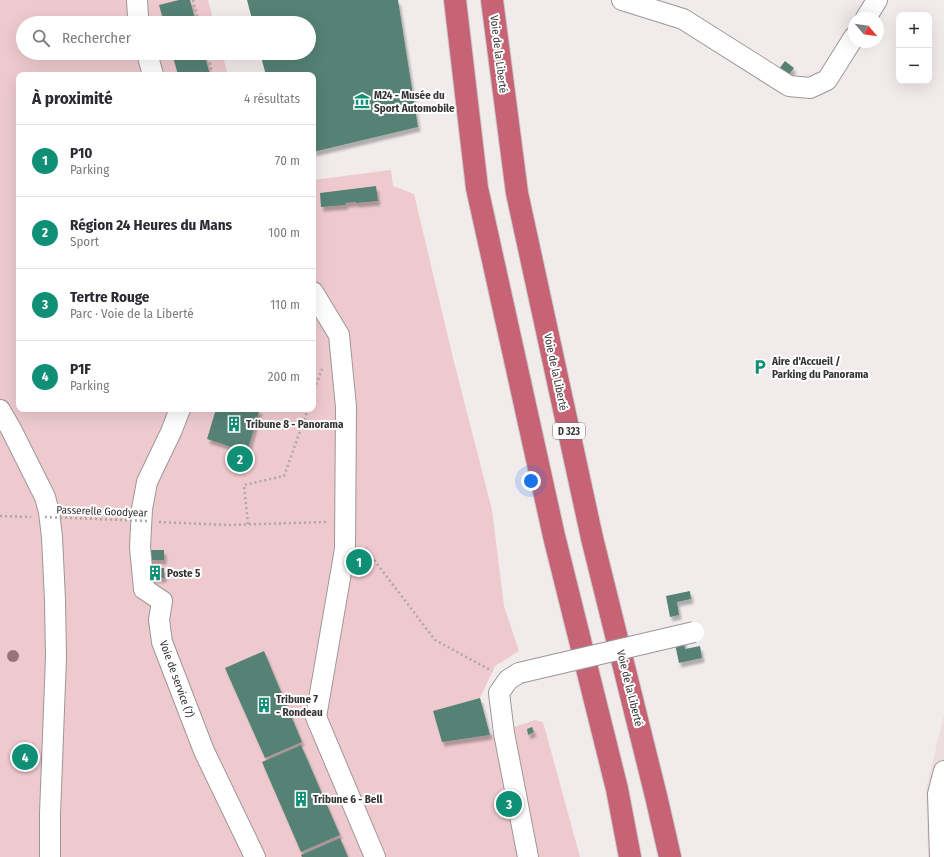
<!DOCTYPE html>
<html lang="fr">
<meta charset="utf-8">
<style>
body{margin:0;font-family:"Fira Sans Condensed",sans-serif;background:#f2f2f3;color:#2b2b33}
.controls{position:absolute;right:12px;top:12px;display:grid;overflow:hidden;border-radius:8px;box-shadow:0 4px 16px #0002}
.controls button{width:36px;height:36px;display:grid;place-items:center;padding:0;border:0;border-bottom:1px solid #e1e1e2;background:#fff;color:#2b2b33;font:20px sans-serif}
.compass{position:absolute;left:848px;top:12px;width:36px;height:36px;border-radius:50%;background:#fff;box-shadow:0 4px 16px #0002;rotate:119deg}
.you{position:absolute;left:531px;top:481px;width:14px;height:14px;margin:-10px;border:3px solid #fff;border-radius:50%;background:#1a73e8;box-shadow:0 0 0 6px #1a73e833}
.badge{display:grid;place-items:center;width:26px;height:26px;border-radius:50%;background:#0f8f75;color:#fff;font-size:13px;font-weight:700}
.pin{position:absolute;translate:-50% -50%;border:2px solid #fff;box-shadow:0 1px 4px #0006}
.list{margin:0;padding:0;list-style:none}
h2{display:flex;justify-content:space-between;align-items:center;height:52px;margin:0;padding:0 16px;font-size:17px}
h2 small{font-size:13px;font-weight:400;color:#7c7c81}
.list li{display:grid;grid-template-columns:26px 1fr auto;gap:12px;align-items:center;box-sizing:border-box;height:72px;padding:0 16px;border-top:1px solid #e1e1e2}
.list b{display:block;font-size:15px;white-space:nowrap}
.list p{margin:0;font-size:13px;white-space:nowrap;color:#7c7c81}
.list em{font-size:13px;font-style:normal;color:#7c7c81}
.icon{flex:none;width:22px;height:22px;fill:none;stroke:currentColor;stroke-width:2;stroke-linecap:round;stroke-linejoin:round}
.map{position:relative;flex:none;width:944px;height:857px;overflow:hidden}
.search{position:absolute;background:#fff;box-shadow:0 4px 16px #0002;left:16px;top:16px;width:300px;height:44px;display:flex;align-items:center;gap:10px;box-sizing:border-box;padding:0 14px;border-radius:22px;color:#7c7c81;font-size:15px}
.panel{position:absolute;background:#fff;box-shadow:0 4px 16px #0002;left:16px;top:72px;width:300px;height:340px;border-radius:8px}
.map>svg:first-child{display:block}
.built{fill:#ecdddf}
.green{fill:#eecace}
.building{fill:#558274;filter:url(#shadow)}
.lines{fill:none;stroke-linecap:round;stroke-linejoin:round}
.minor-casing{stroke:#9d9697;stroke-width:22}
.highway-casing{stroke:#cbcaca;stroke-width:24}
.path{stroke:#aca7a7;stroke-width:2.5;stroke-dasharray:2 3;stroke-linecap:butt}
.minor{stroke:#fff;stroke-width:20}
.highway{stroke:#c66374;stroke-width:22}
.minor-bridge-casing{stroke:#9d9697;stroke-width:22;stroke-linecap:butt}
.path-bridge{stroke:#aca7a7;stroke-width:2.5;stroke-dasharray:2 3;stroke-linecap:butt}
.minor-bridge{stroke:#fff;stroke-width:20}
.tree{fill:#95747b}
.labels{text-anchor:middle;stroke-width:4;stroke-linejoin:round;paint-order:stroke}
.shield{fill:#fff;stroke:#737171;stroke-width:1}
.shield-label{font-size:10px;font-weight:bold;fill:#373434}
.street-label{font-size:11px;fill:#373434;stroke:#fff}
.poi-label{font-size:11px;font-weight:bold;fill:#373434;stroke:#fff;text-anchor:start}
</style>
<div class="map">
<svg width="944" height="857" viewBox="0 0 944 857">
<defs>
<filter id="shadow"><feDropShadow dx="2.5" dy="4.5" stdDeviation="1" flood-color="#0004"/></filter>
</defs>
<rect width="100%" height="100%" fill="#f2ebec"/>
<polygon class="built" points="944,715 944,857 928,857 926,789"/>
<polygon class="green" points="0,0 208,0 214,23 23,23 23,53 222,53 228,75 19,75 19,409 313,409 313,180 391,170 393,186 414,194 453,358 492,510 504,606 519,651 495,666 480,698 490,735 535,720 543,722 580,857 0,857"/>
<g class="building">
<polygon points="179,0 190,0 196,23 164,23 159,5"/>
<polygon points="247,0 398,0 418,127 313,152 313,75 266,75 260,53 309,53 309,23 253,23"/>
<polygon points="172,53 204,53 210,75 178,75"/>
<polygon points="785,61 794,68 788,76 779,69"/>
<polygon points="376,186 378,201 356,203 356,202 345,203 346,205 321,207 320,193"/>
<polygon points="216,409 260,409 247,452 207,439"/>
<rect x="146" y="550" width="18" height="10"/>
<polygon points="146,568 164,568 164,578 146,579"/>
<polygon points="690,591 691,599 677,602 679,615 670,617 666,596"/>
<polygon points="684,638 685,649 700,646 702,658 679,663 674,639"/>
<polygon points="264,651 302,742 265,758 225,668"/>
<polygon points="480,698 490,735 442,742 433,711"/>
<polygon points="532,727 534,732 528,735 527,729"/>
<polygon points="301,745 340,835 301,852 262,762"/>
<polygon points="340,838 348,857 302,857 301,855"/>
</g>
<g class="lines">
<defs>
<g id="minor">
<polyline points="137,0 138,17 140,23"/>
<polyline points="622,0 683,19 789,86 810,88 827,80 854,37"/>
<polyline points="866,18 877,0"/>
<polyline points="147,53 153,75"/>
<polyline points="313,292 339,335 346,407 345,549 316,717 375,857"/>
<polyline points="180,409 171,432 147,482 142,509 140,547 144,589 162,601 159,620 162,642 204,751 255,857"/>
<polyline points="0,410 11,429 45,497 49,512 52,537 55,600 56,657 50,814 50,857"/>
<polyline points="519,673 508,680 499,693 504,733 528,857"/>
<polyline points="940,857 938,794 944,771"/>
</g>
<g id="highway">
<polyline points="455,0 477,188 554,536 617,789 630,857"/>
<polyline points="492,0 517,193 592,538 656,796 670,857"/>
</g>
</defs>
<use href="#minor" class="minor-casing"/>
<use href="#highway" class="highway-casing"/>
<g class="path">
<polyline points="193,0 199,23"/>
<polyline points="207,53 213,75"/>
<polyline points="313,394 322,369"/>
<polyline points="0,516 31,517"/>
<polyline points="159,522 228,525 326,522"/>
<polyline points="248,524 244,485 284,476 308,409"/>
<polyline points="365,548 435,640 492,671"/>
</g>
<use href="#minor" class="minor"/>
<use href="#highway" class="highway"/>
<defs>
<polyline id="minor-bridge" points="519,673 694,632"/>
</defs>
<use href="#minor-bridge" class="minor-bridge-casing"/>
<polyline class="path-bridge" points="45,517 147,521"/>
<use href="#minor-bridge" class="minor-bridge"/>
</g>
<circle class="tree" cx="13" cy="656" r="6"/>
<defs>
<symbol id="museum-bare" viewBox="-9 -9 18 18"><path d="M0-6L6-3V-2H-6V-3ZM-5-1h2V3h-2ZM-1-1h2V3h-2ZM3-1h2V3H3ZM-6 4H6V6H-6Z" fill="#0f8f75" stroke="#fff" stroke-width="2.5" paint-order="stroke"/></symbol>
<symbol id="parking-bare" viewBox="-9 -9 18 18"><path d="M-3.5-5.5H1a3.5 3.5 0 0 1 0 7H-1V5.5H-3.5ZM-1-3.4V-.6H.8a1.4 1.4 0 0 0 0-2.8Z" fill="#0f8f75" stroke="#fff" stroke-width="2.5" paint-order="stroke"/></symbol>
<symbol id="building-bare" viewBox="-9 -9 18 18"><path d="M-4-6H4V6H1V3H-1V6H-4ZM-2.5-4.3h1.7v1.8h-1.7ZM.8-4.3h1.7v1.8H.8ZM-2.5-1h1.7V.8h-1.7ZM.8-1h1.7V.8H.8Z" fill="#0f8f75" stroke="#fff" stroke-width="2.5" paint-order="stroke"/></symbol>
</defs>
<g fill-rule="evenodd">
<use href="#museum-bare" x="351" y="90" width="22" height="22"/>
<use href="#parking-bare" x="749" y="356" width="22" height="22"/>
<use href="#building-bare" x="223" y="413" width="22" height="22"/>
<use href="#building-bare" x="144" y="562" width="22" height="22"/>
<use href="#building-bare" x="253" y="694" width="22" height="22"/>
<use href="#building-bare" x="290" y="788" width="22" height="22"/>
</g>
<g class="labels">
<rect class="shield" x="553" y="423" width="32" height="16" rx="3"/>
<g class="shield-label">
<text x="569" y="435">D 323</text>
</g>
<g class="street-label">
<text transform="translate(499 54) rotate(83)" y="4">Voie de la Liberté</text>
<text transform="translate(556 372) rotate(78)" y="4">Voie de la Liberté</text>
<text transform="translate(102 511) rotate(2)" y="4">Passerelle Goodyear</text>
<text transform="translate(177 679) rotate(70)" y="4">Voie de service (7)</text>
<text transform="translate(630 688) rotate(76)" y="4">Voie de la Liberté</text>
</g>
<g class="poi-label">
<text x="374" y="99">M24 - Musée du<tspan x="374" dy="13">Sport Automobile</tspan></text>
<text x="772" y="365">Aire d'Accueil /<tspan x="772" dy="13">Parking du Panorama</tspan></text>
<text x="246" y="428">Tribune 8 - Panorama</text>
<text x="167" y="577">Poste 5</text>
<text x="276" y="703">Tribune 7<tspan x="276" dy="13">- Rondeau</tspan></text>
<text x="313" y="803">Tribune 6 - Bell</text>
</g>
</g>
</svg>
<div class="controls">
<button>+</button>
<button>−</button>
</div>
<svg class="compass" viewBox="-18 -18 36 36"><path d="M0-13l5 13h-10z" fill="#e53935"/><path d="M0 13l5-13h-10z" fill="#7c7c81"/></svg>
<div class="you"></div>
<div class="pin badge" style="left:359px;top:562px">1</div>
<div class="pin badge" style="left:240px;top:459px">2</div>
<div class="pin badge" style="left:509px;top:804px">3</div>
<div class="pin badge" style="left:25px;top:757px">4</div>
<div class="search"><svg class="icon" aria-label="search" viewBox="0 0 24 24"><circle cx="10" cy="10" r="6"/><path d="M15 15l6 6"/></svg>Rechercher</div>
<section class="panel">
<h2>À proximité<small>4 résultats</small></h2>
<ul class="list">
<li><span class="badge">1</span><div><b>P10</b><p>Parking</p></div><em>70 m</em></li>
<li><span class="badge">2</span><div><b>Région 24 Heures du Mans</b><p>Sport</p></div><em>100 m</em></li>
<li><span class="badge">3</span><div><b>Tertre Rouge</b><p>Parc · Voie de la Liberté</p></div><em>110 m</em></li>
<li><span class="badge">4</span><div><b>P1F</b><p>Parking</p></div><em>200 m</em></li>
</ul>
</section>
</div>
